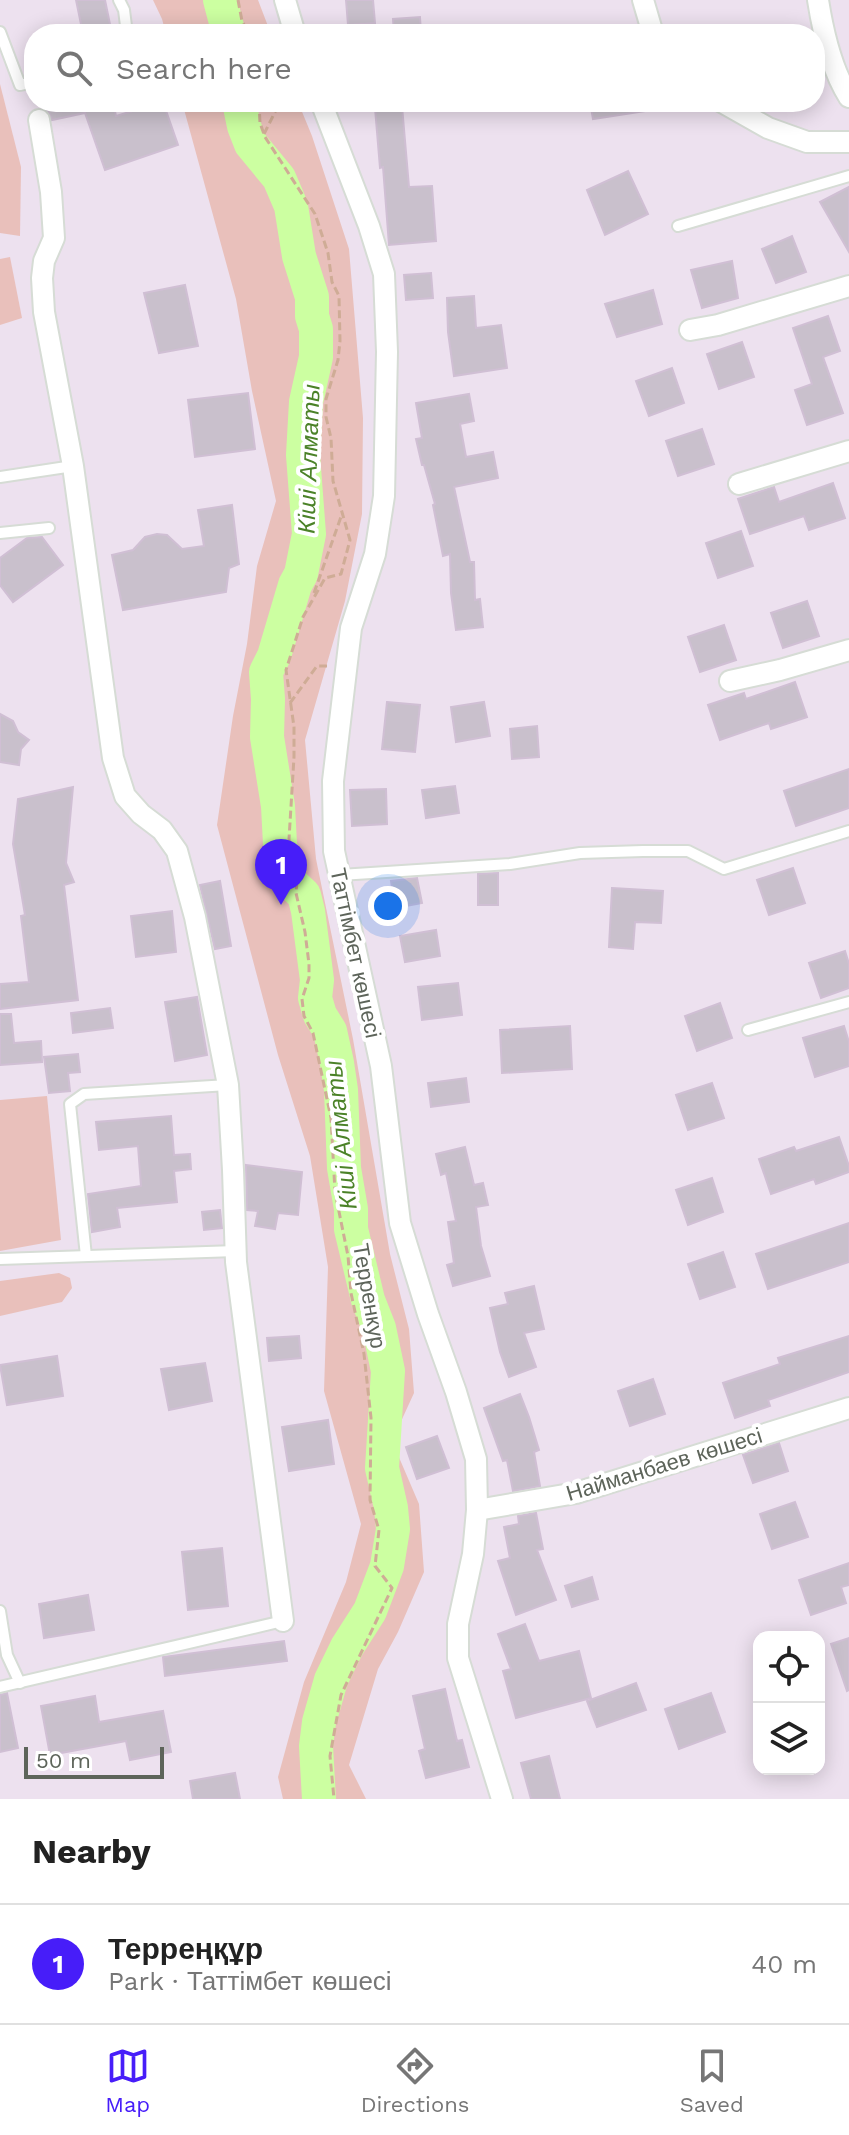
<!DOCTYPE html>
<meta charset="utf-8">
<style>
body{margin:0;font-family:"Work Sans",sans-serif;background:#f2f2f2;color:#222}
.controls{position:absolute;right:24px;bottom:24px;display:grid;overflow:hidden;border-radius:16px;box-shadow:0 4px 20px #0003}
.controls button{width:72px;height:72px;display:grid;place-items:center;padding:0;border:0;border-bottom:2px solid #e0e0e0;background:#fff;color:#222;font:40px sans-serif}
.scale{position:absolute;left:24px;bottom:20px;width:140px;box-sizing:border-box;padding-left:8px;border:4px solid #5d645a;border-top:0;font-size:22px;line-height:28px;white-space:nowrap;color:#5d645a;-webkit-text-stroke:6px #fff;paint-order:stroke}
.you{position:absolute;left:388px;top:906px;width:28px;height:28px;margin:-20px;border:6px solid #fff;border-radius:50%;background:#1a73e8;box-shadow:0 0 0 12px #1a73e833}
.badge{display:grid;place-items:center;width:52px;height:52px;border-radius:50%;background:#471df9;color:#fff;font-size:26px;font-weight:700}
.pin{position:absolute;translate:-50% -66px;filter:drop-shadow(0 2px 4px #0008)}
.pin::after{content:'';position:absolute;top:42px;width:28px;height:24px;background:inherit;clip-path:polygon(0 0,100% 0,50% 100%)}
.list{margin:0;padding:0;list-style:none}
h2{display:flex;justify-content:space-between;align-items:center;height:104px;margin:0;padding:0 32px;font-size:34px}
h2 small{font-size:26px;font-weight:400;color:#767676}
.list li{display:grid;grid-template-columns:52px 1fr auto;gap:24px;align-items:center;box-sizing:border-box;height:120px;padding:0 32px;border-top:2px solid #e0e0e0}
.list b{display:block;font-size:30px;white-space:nowrap}
.list p{margin:0;font-size:26px;white-space:nowrap;color:#767676}
.list em{font-size:26px;font-style:normal;color:#767676}
.icon{flex:none;width:44px;height:44px;fill:none;stroke:currentColor;stroke-width:2;stroke-linecap:round;stroke-linejoin:round}
.map{position:relative;flex:none;width:849px;height:1799px;overflow:hidden}
.search{position:absolute;background:#fff;box-shadow:0 4px 20px #0003;left:24px;right:24px;top:24px;height:88px;display:flex;align-items:center;gap:20px;box-sizing:border-box;padding:0 28px;border-radius:32px;color:#767676;font-size:30px}
.sheet{height:224px;background:#fff}
nav{display:flex;justify-content:space-around;align-items:center;box-sizing:border-box;height:112px;border-top:2px solid #e0e0e0;background:#fff;font-size:22px;color:#767676}
nav a{display:grid;justify-items:center;gap:4px}
nav .on{color:#471df9}
.map>svg:first-child{display:block}
.green{fill:#e9c0bb}
.lines{fill:none;stroke-linecap:round;stroke-linejoin:round}
.river{stroke:#ccffa1;stroke-width:34}
.building{fill:#c9c0cc;stroke:#d0bfd4;stroke-width:2}
.service-casing{stroke:#d6dcd5;stroke-width:14}
.minor-casing{stroke:#d6dcd5;stroke-width:24}
.path{stroke:#cfac96;stroke-width:3;stroke-dasharray:8 4;stroke-linecap:butt}
.service{stroke:#fff;stroke-width:10}
.minor{stroke:#fff;stroke-width:20}
.labels{text-anchor:middle;stroke-width:8;stroke-linejoin:round;paint-order:stroke}
.street-label{font-size:22px;fill:#5d645a;stroke:#fff}
.water-label{font-size:24px;font-style:italic;fill:#4b8228;stroke:#fff}
</style>
<div class="map">
<svg width="849" height="1799" viewBox="0 0 849 1799">
<rect width="100%" height="100%" fill="#ede1ef"/>
<g class="green">
<polygon points="153,0 258,0 271,34 166,34 162,19"/>
<polygon points="0,84 21,167 20,236 0,233"/>
<polygon points="182,102 298,102 312,136 349,249 363,418 362,514 345,601 305,740 316,859 353,1039 390,1254 409,1329 414,1393 392,1441 419,1504 424,1572 398,1632 378,1669 349,1765 366,1799 283,1799 278,1777 304,1682 346,1582 361,1524 324,1391 328,1267 310,1156 278,1055 217,825 233,716 247,644 257,566 276,501 252,391 236,299"/>
<polygon points="10,257 22,318 0,325 0,259"/>
<polygon points="47,1096 61,1240 0,1251 0,1100"/>
<polygon points="59,1273 70,1278 72,1288 62,1302 0,1316 0,1281"/>
</g>
<g class="lines">
<g class="river">
<polyline points="220,0 229,34"/>
<polyline points="239,102 244,126 251,144 279,178 291,206 299,256 312,297 312,316 316,329 316,357 306,402 303,455 309,534 301,574 295,585 274,656 266,672 268,699 267,737 278,806 280,844 287,879 304,895 308,911 317,980 315,998 320,1015 330,1031 337,1063 341,1090 344,1168 351,1209 351,1229 368,1300 379,1328 388,1371 382,1468 391,1508 393,1529 387,1566 370,1611 347,1647 331,1680 319,1722 316,1746 319,1799"/>
</g>
</g>
<g class="building">
<polygon points="76,0 105,0 112,34 83,34"/>
<polygon points="346,0 373,0 375,23 348,25"/>
<polygon points="420,17 421,34 394,34 393,19"/>
<polygon points="39,102 113,102 116,116 163,102 178,145 105,170 85,113 52,120 48,111 41,107"/>
<polygon points="590,102 646,102 646,111 593,119"/>
<polygon points="402,106 409,187 432,186 436,241 389,245 383,167 380,168 375,108"/>
<polygon points="628,171 648,214 605,235 587,190"/>
<polygon points="849,187 849,252 820,202"/>
<polygon points="792,236 806,272 776,283 762,249"/>
<polygon points="732,261 738,298 702,308 691,270"/>
<polygon points="431,273 433,298 406,300 404,275"/>
<polygon points="185,285 198,346 159,353 144,293"/>
<polygon points="653,290 662,324 617,337 605,304"/>
<polygon points="474,296 476,328 501,325 507,368 454,376 448,332 447,298"/>
<polygon points="828,316 840,351 823,357 843,413 807,425 795,390 812,384 793,328"/>
<polygon points="742,342 754,377 719,389 707,354"/>
<polygon points="672,368 684,403 649,416 636,381"/>
<polygon points="248,393 255,449 195,457 188,400"/>
<polygon points="469,394 474,421 460,424 466,457 493,452 498,478 454,487 470,562 474,562 475,600 480,599 483,627 456,630 451,593 450,554 443,556 433,505 435,504 424,465 422,465 416,439 422,438 416,403"/>
<polygon points="702,429 714,464 678,476 666,441"/>
<polygon points="833,483 845,518 809,530 804,516 750,534 738,499 774,487 779,502"/>
<polygon points="232,505 239,564 229,568 226,592 123,610 112,555 133,550 145,537 157,534 167,535 182,549 204,546 198,510"/>
<polygon points="741,531 753,566 718,578 706,543"/>
<polygon points="42,537 63,565 13,602 0,585 0,558 27,538"/>
<polygon points="807,601 819,636 783,648 771,613"/>
<polygon points="724,625 736,660 700,672 688,637"/>
<polygon points="795,682 807,717 771,729 769,723 720,740 708,705 744,693 746,699"/>
<polygon points="387,702 420,705 415,752 382,749"/>
<polygon points="484,702 490,736 456,742 451,707"/>
<polygon points="0,714 13,721 18,732 29,740 21,749 19,765 0,762"/>
<polygon points="537,726 539,757 512,759 510,729"/>
<polygon points="849,769 849,808 796,826 784,791"/>
<polygon points="455,786 459,813 426,818 422,790"/>
<polygon points="73,787 66,863 74,882 64,885 78,1000 0,1009 0,984 29,982 21,916 25,915 13,844 18,799"/>
<polygon points="386,789 387,824 352,826 350,790"/>
<polygon points="793,868 805,903 769,915 757,880"/>
<polygon points="498,873 498,905 478,905 478,874"/>
<polygon points="417,878 422,903 395,908 391,881"/>
<polygon points="220,881 231,946 215,949 200,885"/>
<polygon points="612,888 663,891 661,923 635,922 633,949 609,947"/>
<polygon points="172,911 176,952 136,957 131,916"/>
<polygon points="436,930 440,956 405,962 400,936"/>
<polygon points="845,951 849,964 849,988 821,998 809,963"/>
<polygon points="458,983 462,1015 422,1020 418,987"/>
<polygon points="197,997 207,1055 175,1061 165,1002"/>
<polygon points="720,1003 732,1038 697,1051 685,1016"/>
<polygon points="110,1008 113,1028 73,1033 71,1013"/>
<polygon points="0,1014 11,1014 14,1043 41,1041 42,1062 0,1065"/>
<polygon points="570,1026 572,1069 502,1073 500,1030"/>
<polygon points="844,1026 849,1042 849,1066 815,1077 803,1038"/>
<polygon points="78,1054 80,1072 68,1073 70,1091 49,1093 44,1057"/>
<polygon points="466,1078 469,1102 431,1107 428,1083"/>
<polygon points="712,1083 724,1118 688,1130 676,1095"/>
<polygon points="171,1116 174,1155 190,1154 191,1169 174,1171 177,1202 117,1208 120,1227 92,1232 88,1194 141,1186 138,1146 99,1150 96,1122"/>
<polygon points="839,1137 849,1166 849,1172 816,1184 814,1179 771,1194 759,1159 794,1147 796,1151"/>
<polygon points="465,1147 474,1185 483,1183 488,1205 476,1207 481,1246 490,1276 453,1286 447,1265 454,1263 448,1222 456,1221 446,1173 441,1175 436,1154"/>
<polygon points="246,1165 302,1172 298,1215 278,1213 275,1229 255,1226 258,1211 247,1210"/>
<polygon points="712,1178 723,1212 688,1225 676,1190"/>
<polygon points="220,1210 222,1228 204,1230 202,1212"/>
<polygon points="849,1223 849,1262 768,1289 756,1254"/>
<polygon points="723,1252 735,1287 700,1299 688,1264"/>
<polygon points="534,1286 544,1329 524,1333 536,1367 509,1377 500,1352 490,1308 508,1304 505,1293"/>
<polygon points="299,1336 301,1358 269,1361 267,1338"/>
<polygon points="849,1336 849,1372 768,1400 770,1406 735,1418 723,1383 780,1364 778,1358"/>
<polygon points="57,1356 63,1396 7,1405 0,1365"/>
<polygon points="205,1363 212,1401 169,1410 161,1369"/>
<polygon points="653,1379 665,1414 630,1426 618,1391"/>
<polygon points="520,1394 529,1417 539,1450 534,1452 540,1486 513,1491 507,1460 503,1461 484,1408"/>
<polygon points="328,1420 334,1464 289,1471 282,1427"/>
<polygon points="437,1436 449,1468 417,1479 406,1447"/>
<polygon points="779,1443 788,1471 753,1483 743,1455"/>
<polygon points="795,1502 808,1537 772,1549 760,1514"/>
<polygon points="536,1513 543,1549 537,1550 556,1600 516,1615 498,1561 510,1558 504,1527 519,1524 518,1516"/>
<polygon points="222,1548 228,1606 188,1610 182,1552"/>
<polygon points="849,1563 849,1585 841,1587 846,1603 811,1615 799,1580"/>
<polygon points="592,1577 598,1599 572,1607 565,1586"/>
<polygon points="88,1595 94,1630 44,1638 39,1604"/>
<polygon points="525,1624 539,1661 579,1651 591,1698 516,1718 503,1671 511,1669 498,1634"/>
<polygon points="849,1638 849,1690 847,1691 831,1644"/>
<polygon points="284,1641 287,1661 165,1676 163,1657"/>
<polygon points="636,1683 646,1710 597,1727 587,1701"/>
<polygon points="445,1689 457,1741 462,1740 469,1767 426,1778 419,1751 425,1749 413,1696"/>
<polygon points="7,1693 18,1748 0,1752 0,1695"/>
<polygon points="711,1693 725,1732 679,1749 665,1709"/>
<polygon points="95,1696 99,1722 163,1711 171,1752 130,1760 126,1741 50,1755 41,1706"/>
<polygon points="549,1756 560,1799 531,1799 521,1763"/>
<polygon points="235,1773 240,1799 193,1799 190,1781"/>
</g>
<g class="lines">
<defs>
<g id="service">
<polyline points="119,0 124,10 127,34"/>
<polyline points="0,32 20,85 34,82"/>
<polyline points="678,226 849,176"/>
<polyline points="0,477 73,466"/>
<polyline points="0,533 49,528"/>
<polyline points="340,875 510,864 580,853 643,851 688,851 724,869 849,831"/>
<polyline points="748,1030 849,1002"/>
<polyline points="86,1256 70,1104 84,1094 228,1085"/>
<polyline points="0,1259 236,1251"/>
<polyline points="0,1611 7,1655 20,1683"/>
<polyline points="0,1687 283,1621"/>
</g>
<g id="minor">
<polyline points="285,0 295,34"/>
<polyline points="643,0 653,34"/>
<path d="M 818,0 C 823,32 831,69 849,97"/>
<polyline points="321,102 369,226 384,274 387,352 384,496 375,554 351,628 333,781 334,851 381,1066 400,1223 428,1314 456,1392 476,1459 477,1510 473,1554 458,1624 458,1658 502,1799"/>
<polyline points="722,102 768,128 807,142 849,142"/>
<polyline points="39,120 51,192 54,238 44,261 42,278 44,312 73,466 113,758 125,796 141,814 162,830 177,851 195,917 228,1085 233,1170 236,1262 283,1621"/>
<polyline points="690,330 718,325 849,286"/>
<polyline points="739,484 849,451"/>
<polyline points="730,681 780,670 849,650"/>
<polyline points="477,1510 576,1493 849,1408"/>
</g>
</defs>
<use href="#service" class="service-casing"/>
<use href="#minor" class="minor-casing"/>
<g class="path">
<polyline points="238,0 242,21 249,34"/>
<polyline points="259,102 260,123 265,137 315,214 328,253 332,282 339,296 340,341 338,360 326,399 326,417 331,438 333,481 350,540 341,574 325,578 303,617 286,670 294,727 294,757 289,839 292,867 297,881 296,893 305,932 309,964 309,978 302,999 304,1016 313,1033 331,1118 335,1192 348,1256 351,1293 364,1354 371,1418 370,1500 379,1530 375,1566 392,1588 341,1695 330,1756 334,1799"/>
<polyline points="264,134 280,102"/>
<polyline points="314,593 342,514"/>
<polyline points="290,703 317,666 327,666"/>
</g>
<use href="#service" class="service"/>
<use href="#minor" class="minor"/>
</g>
<g class="labels">
<g class="street-label">
<text transform="translate(356 953) rotate(78)" y="8">Таттімбет көшесі</text>
<text transform="translate(370 1296) rotate(80)" y="8">Терренкур</text>
<text transform="translate(664 1464) rotate(-17)" y="8">Найманбаев көшесі</text>
</g>
<g class="water-label">
<text transform="translate(309 459) rotate(-88)" y="8">Кіші Алматы</text>
<text transform="translate(341 1135) rotate(-96)" y="8">Кіші Алматы</text>
</g>
</g>
</svg>
<div class="controls">
<button><svg class="icon" aria-label="locate" viewBox="0 0 24 24"><circle cx="12" cy="12" r="6"/><path d="M12 2v4M12 18v4M2 12h4M18 12h4"/></svg></button>
<button><svg class="icon" aria-label="layers" viewBox="0 0 24 24"><path d="M12 4l9 5-9 5-9-5zM3 14l9 5 9-5"/></svg></button>
</div>
<div class="scale">50 m</div>
<div class="you"></div>
<div class="pin badge" style="left:281px;top:905px">1</div>
<div class="search"><svg class="icon" aria-label="search" viewBox="0 0 24 24"><circle cx="10" cy="10" r="6"/><path d="M15 15l6 6"/></svg>Search here</div>
</div>
<section class="sheet">
<h2>Nearby<small></small></h2>
<ul class="list">
<li><span class="badge">1</span><div><b>Терреңқұр</b><p>Park · Таттімбет көшесі</p></div><em>40 m</em></li>
</ul>
</section>
<nav>
<a class="on"><svg class="icon" aria-label="map" viewBox="0 0 24 24"><path d="M3 6l6-2 6 2 6-2v14l-6 2-6-2-6 2zM9 4v14M15 6v14"/></svg>Map</a>
<a><svg class="icon" aria-label="directions" viewBox="0 0 24 24"><path d="M12 3l9 9-9 9-9-9zM9 14v-3h6M13 9l2 2-2 2"/></svg>Directions</a>
<a><svg class="icon" aria-label="saved" viewBox="0 0 24 24"><path d="M7 4h10v16l-5-4-5 4z"/></svg>Saved</a>
</nav>
